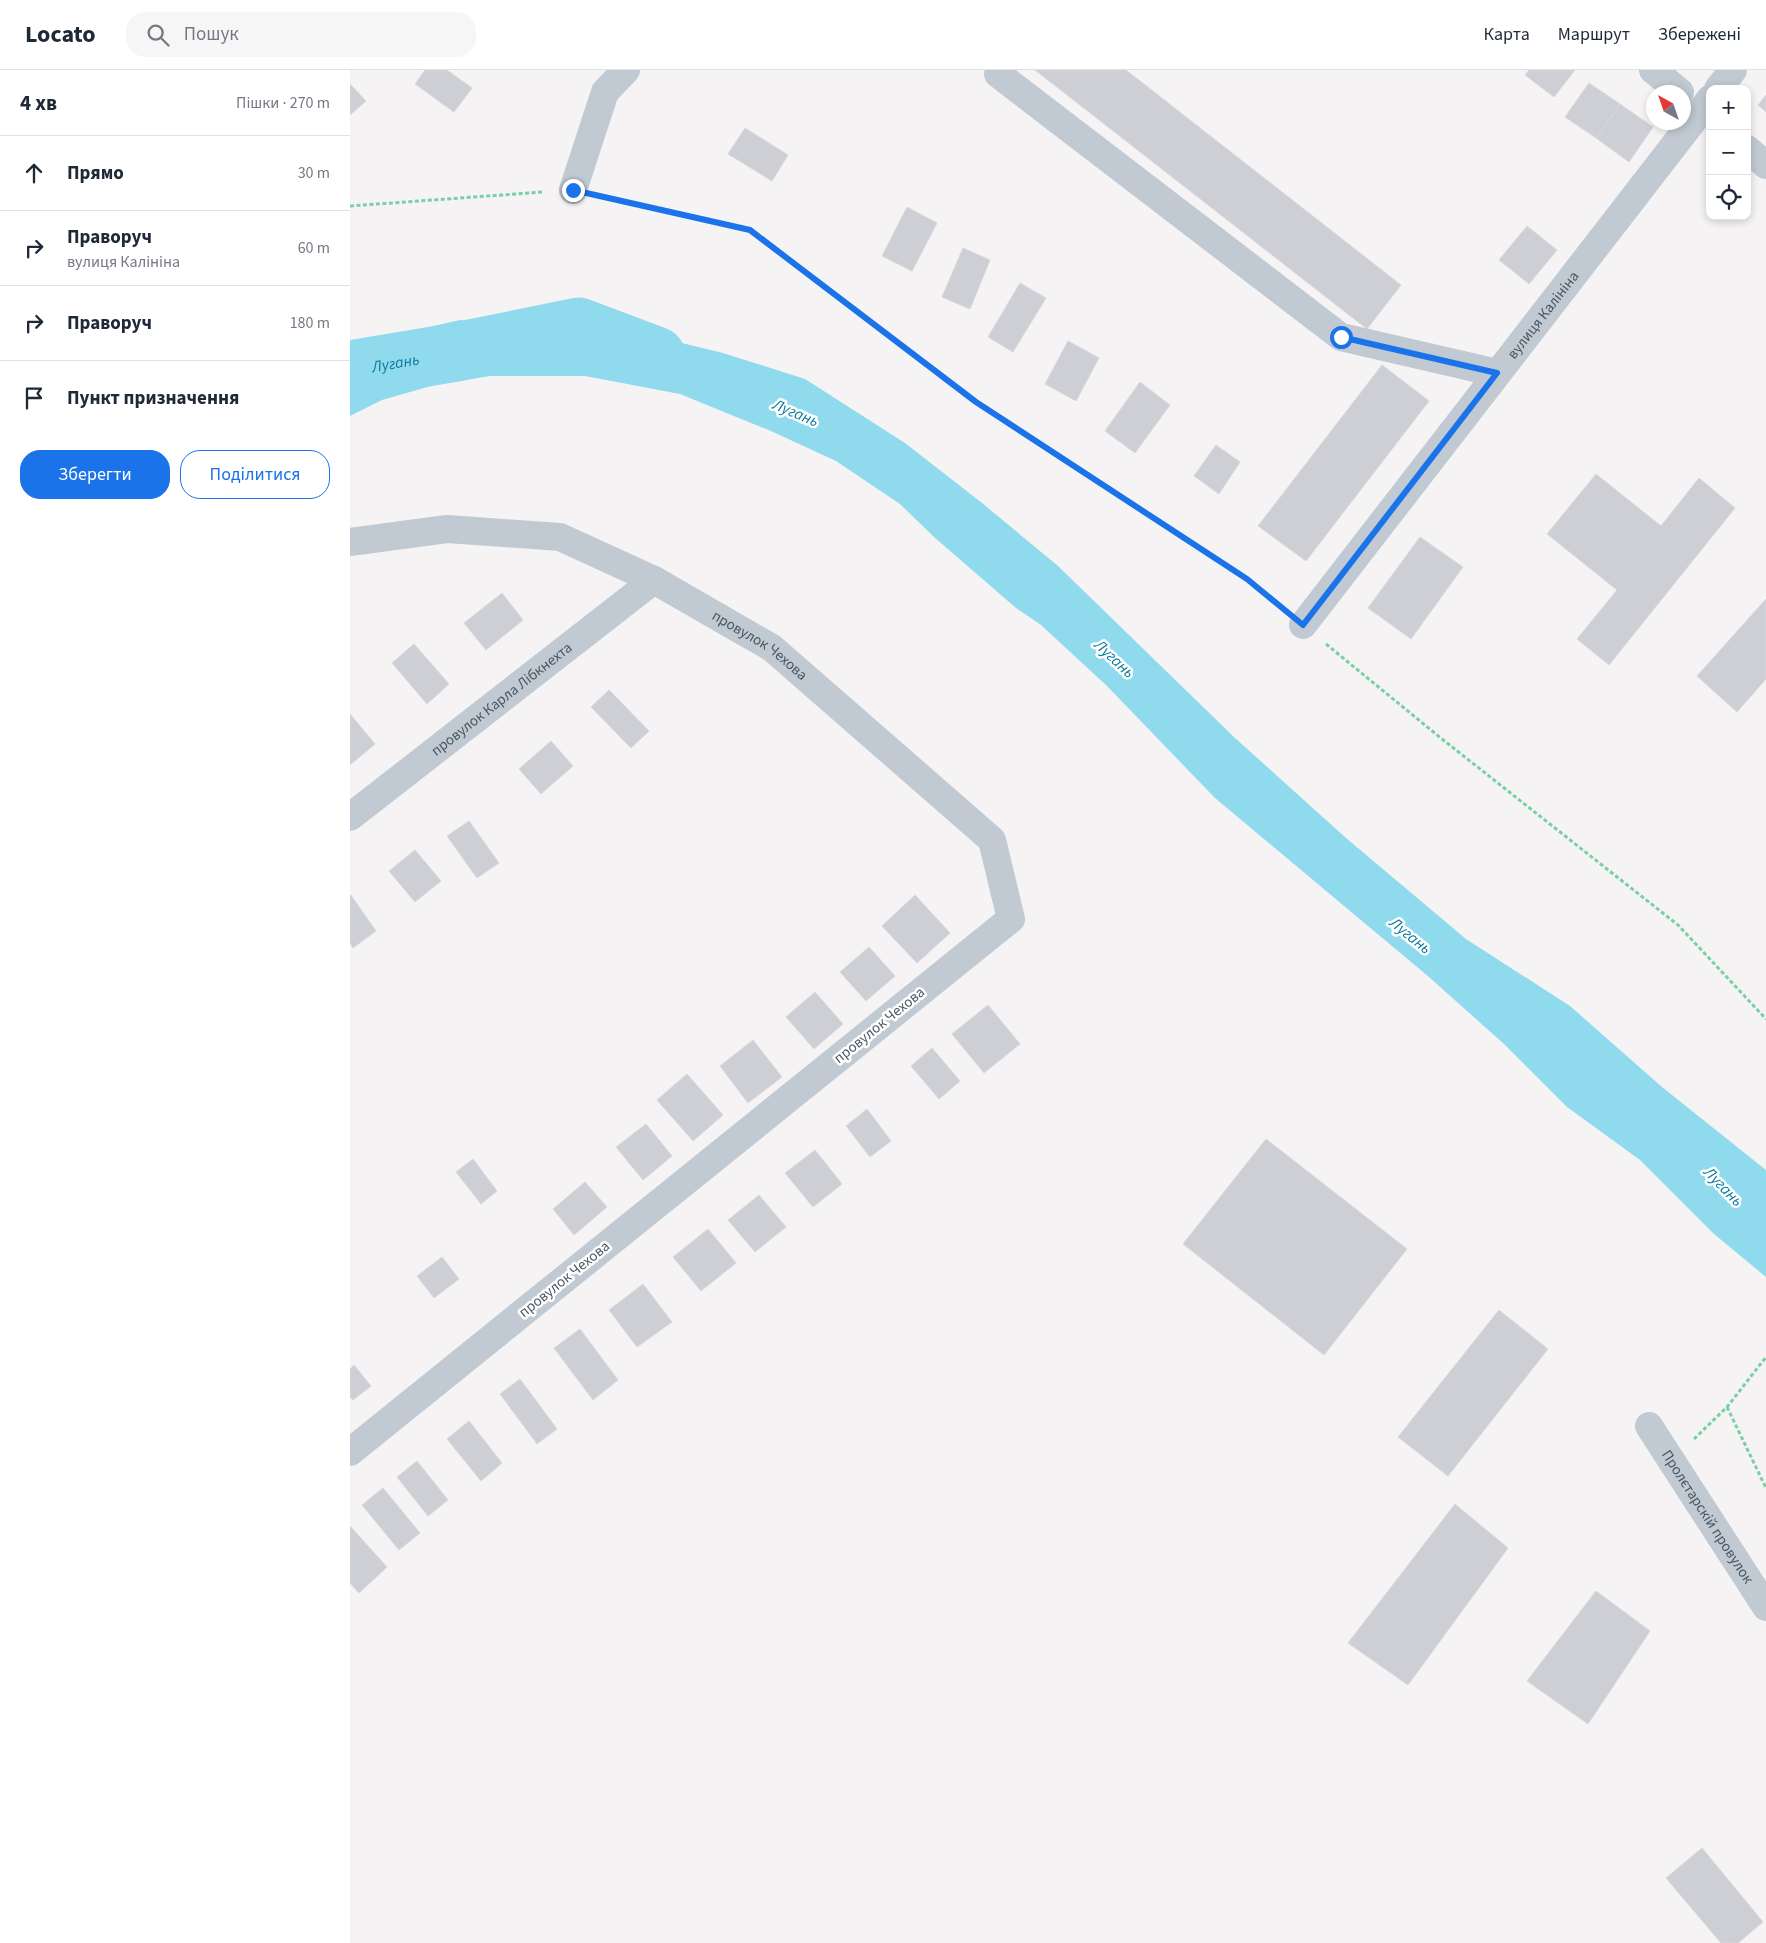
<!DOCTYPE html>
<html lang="uk">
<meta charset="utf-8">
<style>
body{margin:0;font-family:"Source Sans 3",sans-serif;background:#f6f6f7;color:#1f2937}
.controls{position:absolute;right:15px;top:15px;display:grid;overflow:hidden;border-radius:10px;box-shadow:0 2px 8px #0003}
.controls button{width:45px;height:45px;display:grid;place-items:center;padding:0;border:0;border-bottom:1px solid #e0e1e3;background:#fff;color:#1f2937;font:25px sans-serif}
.compass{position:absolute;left:1296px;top:15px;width:45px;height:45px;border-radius:50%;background:#fff;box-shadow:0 2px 8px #0003;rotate:320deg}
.stop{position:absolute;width:15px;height:15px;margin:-11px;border:4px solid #1a73e8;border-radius:50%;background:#fff}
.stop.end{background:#1a73e8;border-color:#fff;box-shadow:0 1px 5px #0008}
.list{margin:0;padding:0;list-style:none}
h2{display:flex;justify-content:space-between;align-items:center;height:65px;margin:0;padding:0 20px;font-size:21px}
h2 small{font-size:16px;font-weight:400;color:#747a83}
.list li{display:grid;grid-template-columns:32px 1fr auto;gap:15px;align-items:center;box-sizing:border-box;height:75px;padding:0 20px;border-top:1px solid #e0e1e3}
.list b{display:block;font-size:19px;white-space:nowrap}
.list p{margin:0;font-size:16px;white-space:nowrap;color:#747a83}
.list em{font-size:16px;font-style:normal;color:#747a83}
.actions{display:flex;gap:10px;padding:15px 20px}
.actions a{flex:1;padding:11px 0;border:1px solid #1a73e8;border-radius:20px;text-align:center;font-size:18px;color:#1a73e8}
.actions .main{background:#1a73e8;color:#fff}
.icon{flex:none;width:28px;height:28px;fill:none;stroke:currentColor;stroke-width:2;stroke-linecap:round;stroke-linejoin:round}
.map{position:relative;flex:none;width:1416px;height:1873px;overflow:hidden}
header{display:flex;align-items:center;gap:30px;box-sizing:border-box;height:70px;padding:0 25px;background:#fff;border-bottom:1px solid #e0e1e3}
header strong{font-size:24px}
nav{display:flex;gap:28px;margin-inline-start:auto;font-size:18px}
.search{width:350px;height:45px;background:#f6f6f7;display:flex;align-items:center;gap:12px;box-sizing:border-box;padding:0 18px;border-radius:20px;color:#747a83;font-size:19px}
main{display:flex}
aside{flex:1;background:#fff}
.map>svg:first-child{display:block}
.water{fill:#90daee}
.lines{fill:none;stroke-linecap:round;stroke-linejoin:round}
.river{stroke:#90daee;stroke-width:59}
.building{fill:#cdcfd5;stroke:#d7d9de}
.path{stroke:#7ad0a6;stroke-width:3;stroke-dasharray:4 2.5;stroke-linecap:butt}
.minor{stroke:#c1cad2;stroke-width:28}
.route{stroke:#1a73e8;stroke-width:6}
.labels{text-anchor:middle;stroke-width:5;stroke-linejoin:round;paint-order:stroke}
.street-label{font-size:15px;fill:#4a5661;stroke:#fff}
.water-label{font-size:16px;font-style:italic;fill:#0c7c9b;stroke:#fff}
</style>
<header>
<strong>Locato</strong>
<div class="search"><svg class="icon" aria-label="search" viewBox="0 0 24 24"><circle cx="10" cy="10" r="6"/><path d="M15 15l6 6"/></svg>Пошук</div>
<nav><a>Карта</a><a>Маршрут</a><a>Збережені</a></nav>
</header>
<main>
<aside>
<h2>4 хв<small>Пішки · 270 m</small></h2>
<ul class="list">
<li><svg class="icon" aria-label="ahead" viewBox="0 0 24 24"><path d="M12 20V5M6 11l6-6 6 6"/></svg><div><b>Прямо</b></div><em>30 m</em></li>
<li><svg class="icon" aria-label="right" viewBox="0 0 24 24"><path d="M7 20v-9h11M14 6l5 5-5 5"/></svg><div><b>Праворуч</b><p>вулиця Калініна</p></div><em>60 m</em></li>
<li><svg class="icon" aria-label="right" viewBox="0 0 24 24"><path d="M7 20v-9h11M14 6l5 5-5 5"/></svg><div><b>Праворуч</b></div><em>180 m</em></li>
<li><svg class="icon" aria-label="arrive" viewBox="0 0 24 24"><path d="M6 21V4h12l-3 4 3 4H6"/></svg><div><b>Пункт призначення</b></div></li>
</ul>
<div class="actions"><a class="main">Зберегти</a><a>Поділитися</a></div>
</aside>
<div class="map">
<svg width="1416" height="1873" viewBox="0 0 1416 1873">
<rect width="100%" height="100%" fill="#f5f3f3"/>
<polygon class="water" points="110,250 193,259 266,257 373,283 455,309 555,373 632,433 708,496 885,668 996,768 1116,869 1220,936 1312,1017 1416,1100 1416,1207 1364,1164 1290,1090 1217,1037 1154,974 1079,907 865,728 757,616 691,555 666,538 584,467 550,434 486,391 421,361 330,324 235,306 140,306 88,314 32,330 0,346 0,275"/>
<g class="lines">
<path class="river" id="s1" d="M 0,300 L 101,283 L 229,257 L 306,286"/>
</g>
<g class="building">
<polygon points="75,0 97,0 122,18 104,42 65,14"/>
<polygon points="685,0 776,0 1051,215 1017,259"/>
<polygon points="1179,0 1225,0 1204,27 1175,5"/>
<polygon points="1239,13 1270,34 1246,68 1215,47"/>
<polygon points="0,14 16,31 0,45"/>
<polygon points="1416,25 1416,42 1408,35"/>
<polygon points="1270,34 1303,57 1279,92 1246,68"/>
<polygon points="395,58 438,85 422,111 378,84"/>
<polygon points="557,137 587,153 562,201 532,186"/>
<polygon points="1177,156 1207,180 1179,214 1149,190"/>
<polygon points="613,178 640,190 620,239 592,227"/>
<polygon points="670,213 696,228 663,282 638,267"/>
<polygon points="718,271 749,288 726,331 695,314"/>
<polygon points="1032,295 1079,331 956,491 908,456"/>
<polygon points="790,312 820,335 785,383 755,361"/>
<polygon points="866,375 890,392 869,424 844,406"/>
<polygon points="1246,404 1311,456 1349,408 1385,438 1259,595 1227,569 1267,520 1197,464"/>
<polygon points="1070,467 1113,497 1061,569 1018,538"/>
<polygon points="152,523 173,550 136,580 114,553"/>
<polygon points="1416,529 1416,609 1387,642 1347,606"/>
<polygon points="64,574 99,614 77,634 42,593"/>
<polygon points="259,620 299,661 281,678 241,637"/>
<polygon points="0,644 25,674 0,695"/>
<polygon points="201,671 223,696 191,724 169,699"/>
<polygon points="119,751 149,793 127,808 97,766"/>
<polygon points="65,780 91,811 65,832 39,801"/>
<polygon points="0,824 26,861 3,878 0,873"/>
<polygon points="565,825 600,863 567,893 532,856"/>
<polygon points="519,877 545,906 516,931 490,902"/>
<polygon points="465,922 493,954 464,979 436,947"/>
<polygon points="638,935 670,974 634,1003 602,964"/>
<polygon points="403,970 432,1007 398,1033 370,996"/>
<polygon points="582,978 610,1011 589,1029 561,996"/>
<polygon points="337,1004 373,1045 343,1071 307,1030"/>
<polygon points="517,1039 541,1071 520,1087 496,1056"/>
<polygon points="296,1054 322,1086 293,1110 266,1077"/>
<polygon points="916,1069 1057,1179 974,1285 833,1174"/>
<polygon points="465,1080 492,1114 463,1137 435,1103"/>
<polygon points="123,1089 147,1121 131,1134 106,1102"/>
<polygon points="235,1112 257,1137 224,1165 203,1139"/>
<polygon points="409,1125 436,1157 405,1182 378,1150"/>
<polygon points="358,1159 386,1193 351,1221 323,1187"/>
<polygon points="92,1187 109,1209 84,1228 67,1206"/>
<polygon points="293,1214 322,1252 287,1277 259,1240"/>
<polygon points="1149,1240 1198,1279 1098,1406 1048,1367"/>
<polygon points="230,1259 268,1310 243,1330 204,1278"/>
<polygon points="4,1295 21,1316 3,1330 0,1327 0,1299"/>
<polygon points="170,1309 207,1359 187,1374 150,1324"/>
<polygon points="119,1351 152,1393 131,1411 97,1369"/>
<polygon points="67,1391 98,1430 78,1446 47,1407"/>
<polygon points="33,1418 70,1463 49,1480 12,1435"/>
<polygon points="1105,1434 1158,1478 1058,1615 998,1573"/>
<polygon points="0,1456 37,1497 9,1523 0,1513"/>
<polygon points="1246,1521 1300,1561 1238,1654 1177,1611"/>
<polygon points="1352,1778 1413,1852 1388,1873 1371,1873 1316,1808"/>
</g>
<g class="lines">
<g class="path">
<polyline points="254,127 400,160 626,332 897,509 929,535"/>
<polyline points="0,136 193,122"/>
<polyline points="976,574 1092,669 1328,855 1416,949"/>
<polyline points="1377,1337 1416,1418"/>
<polyline points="1344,1369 1377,1337 1416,1287"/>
</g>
<g class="minor">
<polyline points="1303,0 1330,22"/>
<polyline points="648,4 991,267 1147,303"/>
<polyline points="1368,19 1383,0"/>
<polyline points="1397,79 1416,95"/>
<polyline points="223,120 255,22 276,0"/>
<path id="s2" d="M 0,472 L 97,459 L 210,467 L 304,510 L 422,578 L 642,770 L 661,849 L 0,1382"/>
<path id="s3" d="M 953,555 L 1360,29"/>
<path id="s4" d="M 0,747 L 304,510"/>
<path id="s5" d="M 1299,1356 L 1416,1537"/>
</g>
</g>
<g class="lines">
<polyline class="route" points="223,120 400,160 626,332 897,509 953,555 1147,303 991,267"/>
</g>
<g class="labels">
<g class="street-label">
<text dy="5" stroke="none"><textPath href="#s3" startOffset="392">вулиця Калініна</textPath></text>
<text dy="5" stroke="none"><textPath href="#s2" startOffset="439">провулок Чехова</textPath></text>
<text dy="5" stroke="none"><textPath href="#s4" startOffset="192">провулок Карла Лібкнехта</textPath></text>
<text transform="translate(529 955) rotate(-39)" y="5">провулок Чехова</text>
<text transform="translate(214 1209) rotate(-39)" y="5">провулок Чехова</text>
<text dy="5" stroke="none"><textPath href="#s5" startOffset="108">Пролєтарскій провулок</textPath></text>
</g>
<g class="water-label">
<text dy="6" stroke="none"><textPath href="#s1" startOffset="46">Лугань</textPath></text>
<text transform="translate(446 342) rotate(23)" y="6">Лугань</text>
<text transform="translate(765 588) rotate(43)" y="6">Лугань</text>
<text transform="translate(1061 865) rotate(39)" y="6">Лугань</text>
<text transform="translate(1374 1116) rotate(46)" y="6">Лугань</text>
</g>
</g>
</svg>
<div class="controls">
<button>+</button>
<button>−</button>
<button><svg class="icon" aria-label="locate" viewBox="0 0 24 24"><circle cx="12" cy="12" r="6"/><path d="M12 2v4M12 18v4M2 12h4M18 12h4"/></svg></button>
</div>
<svg class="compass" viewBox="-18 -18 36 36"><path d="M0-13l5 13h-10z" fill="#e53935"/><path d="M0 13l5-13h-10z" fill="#747a83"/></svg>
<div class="stop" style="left:991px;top:267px"></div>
<div class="stop end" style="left:223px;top:120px"></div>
</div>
</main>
